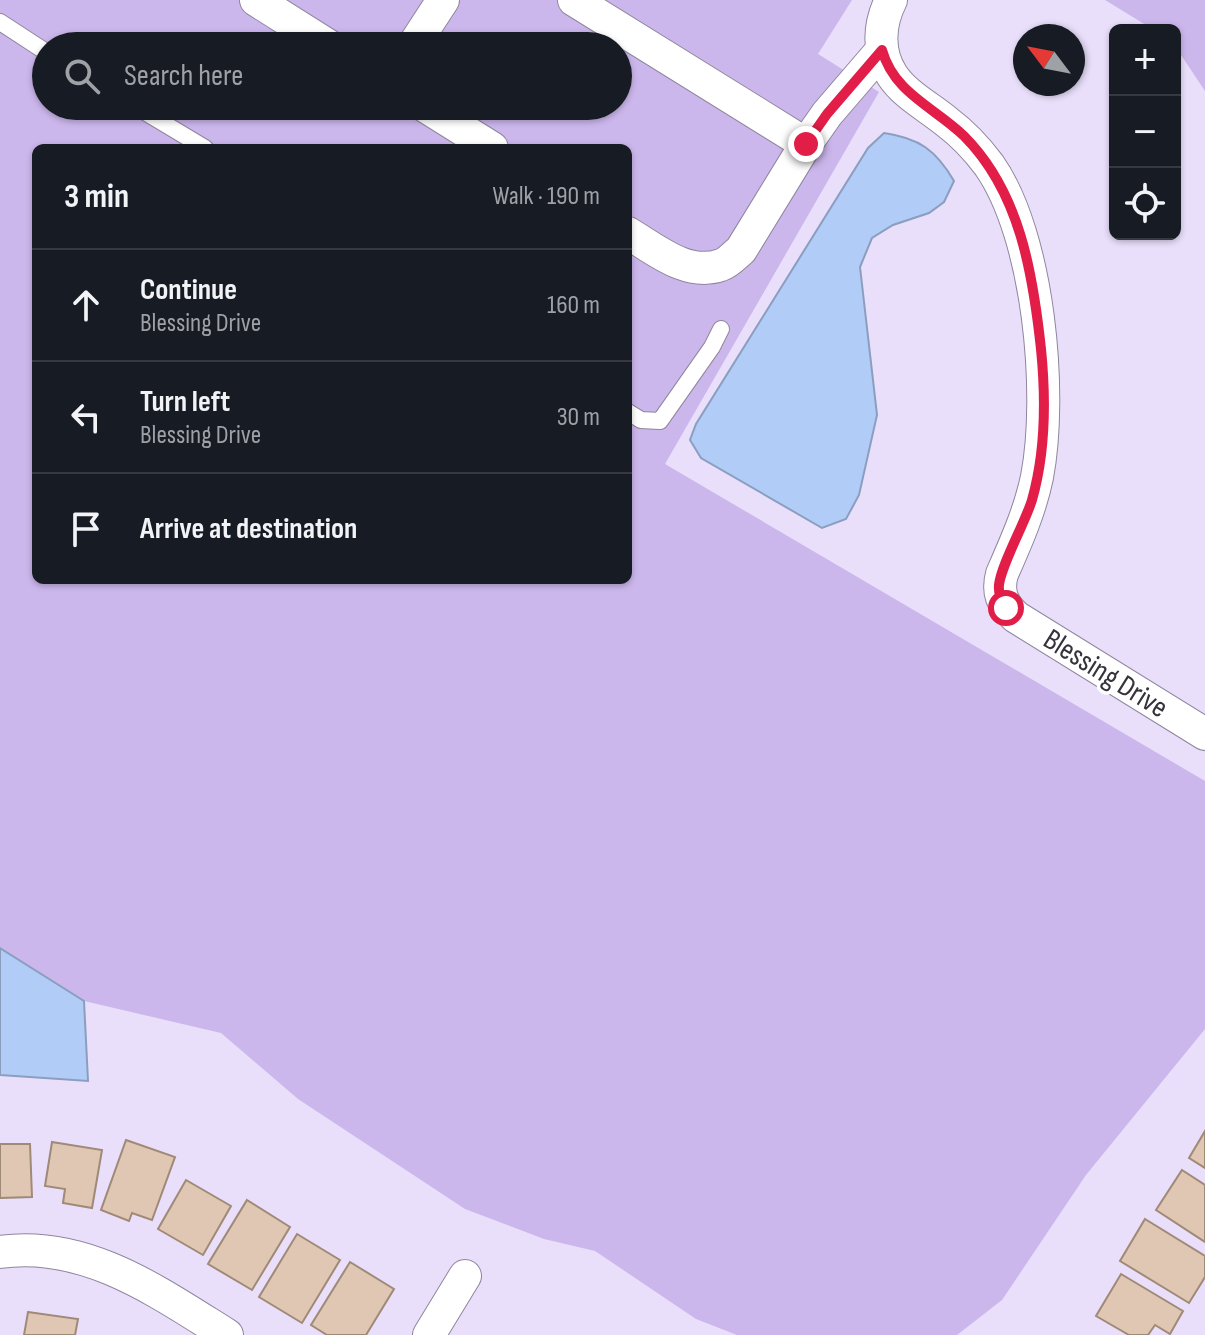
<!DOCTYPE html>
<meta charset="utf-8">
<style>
body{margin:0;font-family:"Sofia Sans Condensed",sans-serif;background:#20242c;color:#f1f3f6}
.controls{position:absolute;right:24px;top:24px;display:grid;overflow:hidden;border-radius:12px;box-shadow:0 2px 6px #0004}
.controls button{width:72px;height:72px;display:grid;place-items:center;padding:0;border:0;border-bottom:2px solid #363941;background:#171b24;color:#f1f3f6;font:40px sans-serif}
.compass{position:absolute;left:1013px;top:24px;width:72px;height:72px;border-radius:50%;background:#171b24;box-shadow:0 2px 6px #0004;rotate:302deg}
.stop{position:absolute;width:24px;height:24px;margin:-18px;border:6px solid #e11d48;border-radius:50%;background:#fff}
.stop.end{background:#e11d48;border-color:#fff;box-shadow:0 2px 8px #0008}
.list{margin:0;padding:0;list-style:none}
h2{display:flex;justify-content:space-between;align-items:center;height:104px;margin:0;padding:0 32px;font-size:34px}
h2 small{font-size:26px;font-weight:400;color:#9ea1a6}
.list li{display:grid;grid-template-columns:52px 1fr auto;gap:24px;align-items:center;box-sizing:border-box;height:112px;padding:0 32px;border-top:2px solid #363941}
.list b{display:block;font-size:30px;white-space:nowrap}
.list p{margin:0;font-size:26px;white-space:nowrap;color:#9ea1a6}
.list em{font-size:26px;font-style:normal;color:#9ea1a6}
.icon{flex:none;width:44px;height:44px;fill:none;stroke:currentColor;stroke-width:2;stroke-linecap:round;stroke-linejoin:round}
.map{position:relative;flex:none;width:1205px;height:1335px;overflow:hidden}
.search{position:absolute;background:#171b24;box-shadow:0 2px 6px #0004;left:32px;top:32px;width:600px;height:88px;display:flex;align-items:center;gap:20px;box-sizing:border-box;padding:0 28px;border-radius:44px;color:#9ea1a6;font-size:30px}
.panel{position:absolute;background:#171b24;box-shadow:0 2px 6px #0004;left:32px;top:144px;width:600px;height:440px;border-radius:12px}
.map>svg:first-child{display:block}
.green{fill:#ccb7ed;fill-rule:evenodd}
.water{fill:#b0ccf7;stroke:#8b9ebf;stroke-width:2}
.building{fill:#e0c7b4;stroke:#9f8977;stroke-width:2}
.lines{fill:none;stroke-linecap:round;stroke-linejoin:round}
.lane-casing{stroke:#8f869e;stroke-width:18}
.street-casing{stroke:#8f869e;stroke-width:34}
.lane{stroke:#fff;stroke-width:16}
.street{stroke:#fff;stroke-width:32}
.route{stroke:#e11d48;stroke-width:10}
.labels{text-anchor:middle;stroke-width:7;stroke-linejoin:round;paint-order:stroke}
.street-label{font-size:30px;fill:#36333d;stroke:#fff}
</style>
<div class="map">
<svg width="1205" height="1335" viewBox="0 0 1205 1335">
<rect width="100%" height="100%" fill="#e9dffb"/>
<g class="green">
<path d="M 0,0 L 852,0 L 818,54 L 879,92 L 665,464 L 1205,781 L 1205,1029 L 1086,1175 L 1002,1300 L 957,1335 L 737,1335 L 696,1319 L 595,1251 L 544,1239 L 465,1209 L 298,1099 L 221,1033 L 84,1001 L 0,948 ZM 46,46 L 618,46 L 618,106 L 46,106 ZM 36,148 L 628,148 L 628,580 L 36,580 Z"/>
<polygon points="1105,0 1205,0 1205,91 1175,46 1175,30 1154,30"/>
</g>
<g class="water">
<path d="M 884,133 C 919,138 936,150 954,181 L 944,202 L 929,213 L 893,225 L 872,238 L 860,267 L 877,415 L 859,495 L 846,519 L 822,528 L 701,458 L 690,440 L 696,424 L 868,148 Z"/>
<polygon points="0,948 84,1001 88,1081 0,1075"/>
</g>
<g class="building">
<polygon points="1205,1131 1205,1168 1189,1158"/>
<polygon points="126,1140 175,1157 152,1220 132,1213 129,1221 101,1210"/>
<polygon points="52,1142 102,1150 92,1208 63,1203 65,1189 45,1186"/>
<polygon points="0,1144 30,1144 32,1197 0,1198"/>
<polygon points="1182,1170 1205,1185 1205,1242 1156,1210"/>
<polygon points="186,1180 231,1206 203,1255 158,1229"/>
<polygon points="247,1200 290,1227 252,1290 208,1264"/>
<polygon points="1145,1219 1205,1256 1205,1277 1189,1303 1120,1261"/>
<polygon points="297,1234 340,1260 302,1323 259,1297"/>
<polygon points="350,1262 394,1289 366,1335 327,1335 311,1325"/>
<polygon points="1121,1274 1183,1311 1170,1334 1155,1325 1148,1335 1129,1335 1096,1316"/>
<polygon points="28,1312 78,1319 75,1335 24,1335"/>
</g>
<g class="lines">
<defs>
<g id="lane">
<polyline points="0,22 46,52"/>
<polyline points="135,106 205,148"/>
<polyline points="628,412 641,420 660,421 712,347 721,329"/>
</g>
<g id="street">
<polyline points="256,0 329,46"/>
<polyline points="574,0 806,144"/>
<path d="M 891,0 C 879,24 877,52 892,75 C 905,95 929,107 947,122 C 963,134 977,149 989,165 C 1039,236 1053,394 1037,477 C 1030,511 1016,542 1002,574 C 997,592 1002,604 1016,617 L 1205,734"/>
<polyline points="413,46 443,0"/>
<polyline points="425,106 492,148"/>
<path d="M 628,233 C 655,249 687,277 721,265 C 728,263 735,255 741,250 L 806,144 L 827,114 L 882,50"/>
<path d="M 0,1252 C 86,1240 158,1292 227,1335"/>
<polyline points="429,1335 465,1276"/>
</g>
</defs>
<use href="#lane" class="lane-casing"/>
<use href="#street" class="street-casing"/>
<use href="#lane" class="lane"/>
<use href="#street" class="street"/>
</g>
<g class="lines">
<path class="route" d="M 806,144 L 827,114 L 882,50 C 894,93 934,107 964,136 C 1020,192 1033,274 1041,349 C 1046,399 1046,451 1032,500 C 1025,523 1001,565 999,585 C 998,594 1002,601 1006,608"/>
</g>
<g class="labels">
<g class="street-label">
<text transform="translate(1106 673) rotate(32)" y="10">Blessing Drive</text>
</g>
</g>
</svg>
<div class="controls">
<button>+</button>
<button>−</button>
<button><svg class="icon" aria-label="locate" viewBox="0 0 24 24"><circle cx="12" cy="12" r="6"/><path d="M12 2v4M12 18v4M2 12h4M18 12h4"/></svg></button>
</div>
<svg class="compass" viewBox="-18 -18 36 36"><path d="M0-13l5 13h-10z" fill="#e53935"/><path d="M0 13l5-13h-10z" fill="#9ea1a6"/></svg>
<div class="stop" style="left:1006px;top:608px"></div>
<div class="stop end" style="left:806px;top:144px"></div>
<div class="search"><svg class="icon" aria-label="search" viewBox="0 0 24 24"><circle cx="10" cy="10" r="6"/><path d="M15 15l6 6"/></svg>Search here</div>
<section class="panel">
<h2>3 min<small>Walk · 190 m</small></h2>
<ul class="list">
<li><svg class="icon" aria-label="ahead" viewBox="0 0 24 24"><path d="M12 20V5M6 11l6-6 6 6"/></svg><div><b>Continue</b><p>Blessing Drive</p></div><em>160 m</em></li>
<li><svg class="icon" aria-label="left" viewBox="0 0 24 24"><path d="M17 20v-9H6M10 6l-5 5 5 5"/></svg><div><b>Turn left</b><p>Blessing Drive</p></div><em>30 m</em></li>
<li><svg class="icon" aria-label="arrive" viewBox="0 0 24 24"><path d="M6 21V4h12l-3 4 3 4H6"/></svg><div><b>Arrive at destination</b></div></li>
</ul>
</section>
</div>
